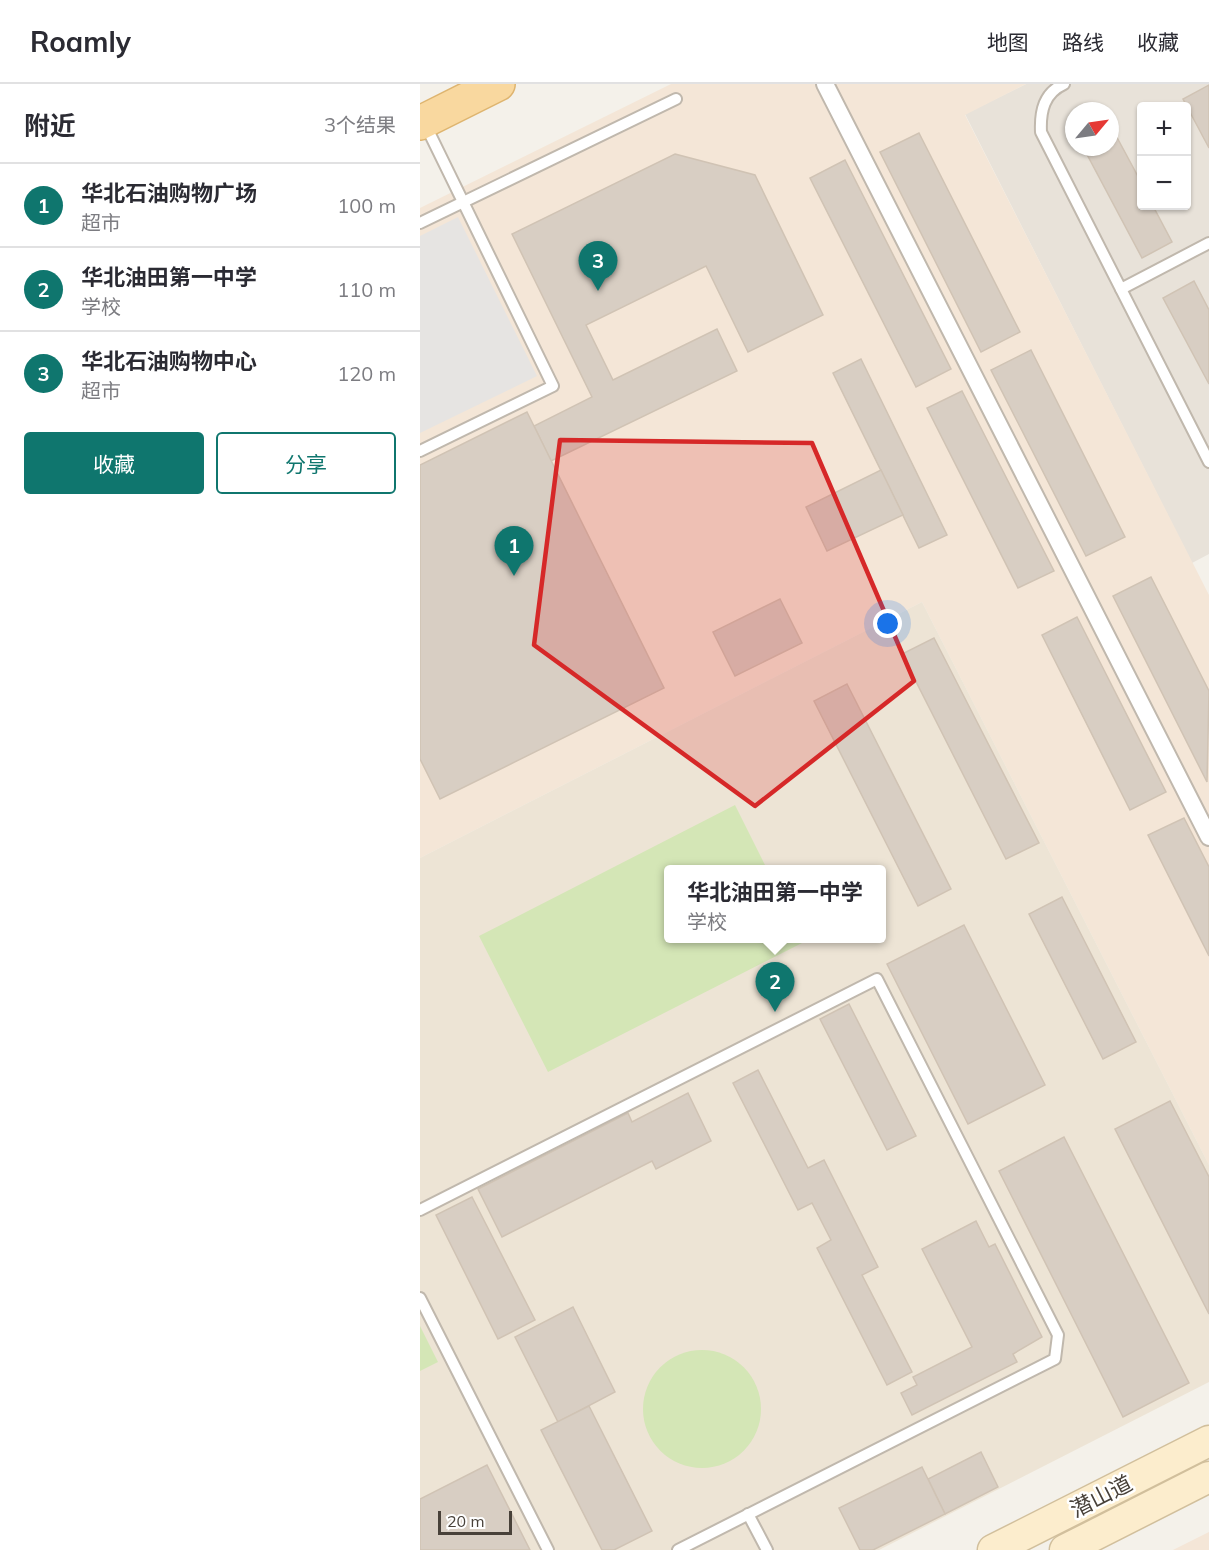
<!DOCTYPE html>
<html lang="zh">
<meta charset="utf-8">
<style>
body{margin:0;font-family:Mulish,"Noto Sans SC",sans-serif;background:#f7f7f7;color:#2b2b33}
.controls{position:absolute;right:18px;top:18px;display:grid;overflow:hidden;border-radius:6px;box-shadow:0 2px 4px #0004}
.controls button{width:54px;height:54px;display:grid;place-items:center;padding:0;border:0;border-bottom:2px solid #e1e1e2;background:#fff;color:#2b2b33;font:30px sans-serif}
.compass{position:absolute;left:645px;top:18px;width:54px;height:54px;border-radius:50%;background:#fff;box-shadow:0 2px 4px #0004;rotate:61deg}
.scale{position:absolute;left:18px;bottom:15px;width:74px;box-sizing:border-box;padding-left:6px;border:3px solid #484139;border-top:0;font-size:16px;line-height:21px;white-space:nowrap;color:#484139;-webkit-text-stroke:4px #fff;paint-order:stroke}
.you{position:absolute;left:468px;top:540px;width:21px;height:21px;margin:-15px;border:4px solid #fff;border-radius:50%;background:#1a73e8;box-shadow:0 0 0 9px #1a73e833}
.badge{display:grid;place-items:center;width:39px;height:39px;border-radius:50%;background:#0f766e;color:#fff;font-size:20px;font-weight:700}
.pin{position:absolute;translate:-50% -50px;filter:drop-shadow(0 2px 3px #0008)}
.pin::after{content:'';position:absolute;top:32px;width:21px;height:18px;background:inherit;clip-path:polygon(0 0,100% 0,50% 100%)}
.popup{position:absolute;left:244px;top:781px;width:222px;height:78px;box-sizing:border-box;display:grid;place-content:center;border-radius:6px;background:#fff;filter:drop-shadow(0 2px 4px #0005);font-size:20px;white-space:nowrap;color:#7c7c81}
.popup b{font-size:22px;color:#2b2b33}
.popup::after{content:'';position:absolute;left:50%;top:100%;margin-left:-12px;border:12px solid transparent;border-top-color:#fff}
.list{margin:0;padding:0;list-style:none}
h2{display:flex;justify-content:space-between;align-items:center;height:78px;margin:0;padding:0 24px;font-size:26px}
h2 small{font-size:20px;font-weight:400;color:#7c7c81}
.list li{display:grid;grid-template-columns:39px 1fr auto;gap:18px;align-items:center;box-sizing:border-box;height:84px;padding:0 24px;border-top:2px solid #e1e1e2}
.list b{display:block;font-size:22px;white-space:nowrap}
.list p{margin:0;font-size:20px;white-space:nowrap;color:#7c7c81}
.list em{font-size:20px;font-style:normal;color:#7c7c81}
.actions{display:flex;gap:12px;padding:18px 24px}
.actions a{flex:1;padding:14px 0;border:2px solid #0f766e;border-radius:6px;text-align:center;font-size:21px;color:#0f766e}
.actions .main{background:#0f766e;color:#fff}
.map{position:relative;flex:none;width:789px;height:1466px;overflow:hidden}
header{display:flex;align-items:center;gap:36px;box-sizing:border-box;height:84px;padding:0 30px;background:#fff;border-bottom:2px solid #e1e1e2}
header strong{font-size:28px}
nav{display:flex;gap:33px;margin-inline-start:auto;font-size:21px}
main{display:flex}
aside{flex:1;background:#fff}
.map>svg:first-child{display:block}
.residential{fill:#e8e2d9;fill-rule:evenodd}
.commercial{fill:#f4e6d7}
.education{fill:#ede4d5;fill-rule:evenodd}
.green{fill:#d4e6b6}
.parking{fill:#e6e4e2}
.building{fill:#d8cec3;stroke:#d0c3b4;stroke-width:1.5}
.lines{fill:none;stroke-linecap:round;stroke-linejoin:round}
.service-casing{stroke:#c0b8ad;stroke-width:14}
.pedestrian-casing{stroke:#c0b8ad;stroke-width:20}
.secondary-casing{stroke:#d1bf9c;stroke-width:33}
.primary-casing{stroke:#deb46f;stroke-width:36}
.service{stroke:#fff;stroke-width:10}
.pedestrian{stroke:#fff;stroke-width:16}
.secondary{stroke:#fcedcd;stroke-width:30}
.primary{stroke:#f9d89f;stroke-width:33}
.marked{fill:#d62828;fill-opacity:0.2;stroke:#d62828;stroke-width:4.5;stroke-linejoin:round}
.labels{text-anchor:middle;stroke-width:5;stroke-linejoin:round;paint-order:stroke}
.street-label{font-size:22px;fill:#484139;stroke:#fff}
</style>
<header>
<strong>Roamly</strong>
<nav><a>地图</a><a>路线</a><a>收藏</a></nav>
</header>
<main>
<aside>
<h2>附近<small>3个结果</small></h2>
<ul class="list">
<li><span class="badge">1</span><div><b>华北石油购物广场</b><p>超市</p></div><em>100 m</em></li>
<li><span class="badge">2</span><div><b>华北油田第一中学</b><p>学校</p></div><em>110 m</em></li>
<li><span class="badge">3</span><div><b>华北石油购物中心</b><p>超市</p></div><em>120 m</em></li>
</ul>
<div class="actions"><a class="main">收藏</a><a>分享</a></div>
</aside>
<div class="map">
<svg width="789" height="1466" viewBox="0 0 789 1466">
<rect width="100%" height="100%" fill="#f4f1ea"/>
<path class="residential" d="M 606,0 L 789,0 L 789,470 L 772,479 L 545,30 ZM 722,22 L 766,22 L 766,122 L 722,122 ZM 654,27 L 690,27 L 690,63 L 654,63 Z"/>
<g class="commercial">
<polygon points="251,0 606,0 545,31 789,511 789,1081 502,518 0,774 0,124"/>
<polygon points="789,1448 789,1466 753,1466"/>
</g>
<path class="education" d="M 502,518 L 789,1081 L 789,1298 L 459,1466 L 0,1466 L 0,774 ZM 248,786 L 461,786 L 461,854 L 248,854 Z"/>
<g class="green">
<polygon points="315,721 347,785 248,786 248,854 382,854 384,858 128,988 59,852"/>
<polygon points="0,1242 18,1278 0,1287"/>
<circle cx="282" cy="1325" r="59"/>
</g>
<polygon class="parking" points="38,133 117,292 0,349 0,152"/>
<g class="building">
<polygon points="789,1 789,64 763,15"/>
<polygon points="693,46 722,100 722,122 733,122 752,158 722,174 663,63 690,63 690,48"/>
<polygon points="499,49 600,248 561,268 460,68"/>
<polygon points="255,70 335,91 403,231 328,268 286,182 166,241 193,296 297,245 317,287 131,377 114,342 172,313 92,150"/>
<polygon points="425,76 531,285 496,303 390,94"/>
<polygon points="774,197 789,226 789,300 743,214"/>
<polygon points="611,266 705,453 666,472 571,286"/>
<polygon points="441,275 527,451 499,464 413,289"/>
<polygon points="542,307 634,487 598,504 507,324"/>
<polygon points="107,328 244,604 20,715 0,675 0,381"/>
<polygon points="461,386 483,431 407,467 386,423"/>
<polygon points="731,493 789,607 787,698 693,512"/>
<polygon points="360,515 382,559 315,592 293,548"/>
<polygon points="657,533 746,708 710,726 622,551"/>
<polygon points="514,554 619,759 586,775 482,570"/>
<polygon points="427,600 531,805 498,822 394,617"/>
<polygon points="764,734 789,783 789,872 728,751"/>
<polygon points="642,813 716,958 683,975 609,830"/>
<polygon points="544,841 625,1001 548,1040 467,880"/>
<polygon points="429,920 496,1052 467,1066 400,935"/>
<polygon points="338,986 388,1084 404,1076 458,1183 442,1191 492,1288 467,1301 397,1164 411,1156 392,1119 378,1126 313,999"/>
<polygon points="268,1009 291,1057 236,1085 232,1077 82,1153 58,1105 208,1029 212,1038"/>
<polygon points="750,1017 789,1093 789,1230 695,1045"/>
<polygon points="644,1053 769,1299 703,1333 579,1087"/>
<polygon points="52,1113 115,1236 78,1255 16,1131"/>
<polygon points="556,1137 569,1163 575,1160 622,1253 593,1270 597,1278 492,1331 481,1309 497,1301 493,1293 552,1263 502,1165"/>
<polygon points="153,1223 195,1308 138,1338 95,1253"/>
<polygon points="169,1322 232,1447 194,1466 182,1466 121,1346"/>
<polygon points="561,1368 578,1403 525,1430 508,1395"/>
<polygon points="67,1381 110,1466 0,1466 0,1415"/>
<polygon points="502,1383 525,1430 453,1466 440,1466 419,1424"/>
</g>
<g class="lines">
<defs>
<g id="service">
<path d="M 644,0 C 624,9 620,27 621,48 L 789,378"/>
<polyline points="0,139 256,15"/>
<polyline points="701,205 789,159"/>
<polyline points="0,367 133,302 5,40"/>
<polyline points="0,1126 457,895 638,1251 635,1275 258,1466"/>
<polyline points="0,1214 128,1466"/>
<polyline points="328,1430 347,1466"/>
</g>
<polyline id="pedestrian" points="405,0 789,753"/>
<g id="secondary">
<polyline points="573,1466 789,1357"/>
<polyline points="645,1466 789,1393"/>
</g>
<polyline id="primary" points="0,39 78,0"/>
</defs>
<use href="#service" class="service-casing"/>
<use href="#pedestrian" class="pedestrian-casing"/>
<use href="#secondary" class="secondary-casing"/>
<use href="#primary" class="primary-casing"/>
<use href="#service" class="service"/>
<use href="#pedestrian" class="pedestrian"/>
<use href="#secondary" class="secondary"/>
<use href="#primary" class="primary"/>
</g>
<path class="marked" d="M 140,356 L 392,359 L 494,597 L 335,722 L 114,561 Z"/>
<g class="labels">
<g class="street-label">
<text transform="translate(681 1412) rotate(-27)" y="8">潜山道</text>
</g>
</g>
</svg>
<div class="controls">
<button>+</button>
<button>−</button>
</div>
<svg class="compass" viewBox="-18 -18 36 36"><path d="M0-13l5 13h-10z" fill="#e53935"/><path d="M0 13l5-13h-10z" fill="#7c7c81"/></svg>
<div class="scale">20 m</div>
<div class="you"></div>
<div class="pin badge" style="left:94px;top:492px">1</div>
<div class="pin badge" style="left:355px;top:928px">2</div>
<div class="popup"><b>华北油田第一中学</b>学校</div>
<div class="pin badge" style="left:178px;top:207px">3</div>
</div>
</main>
